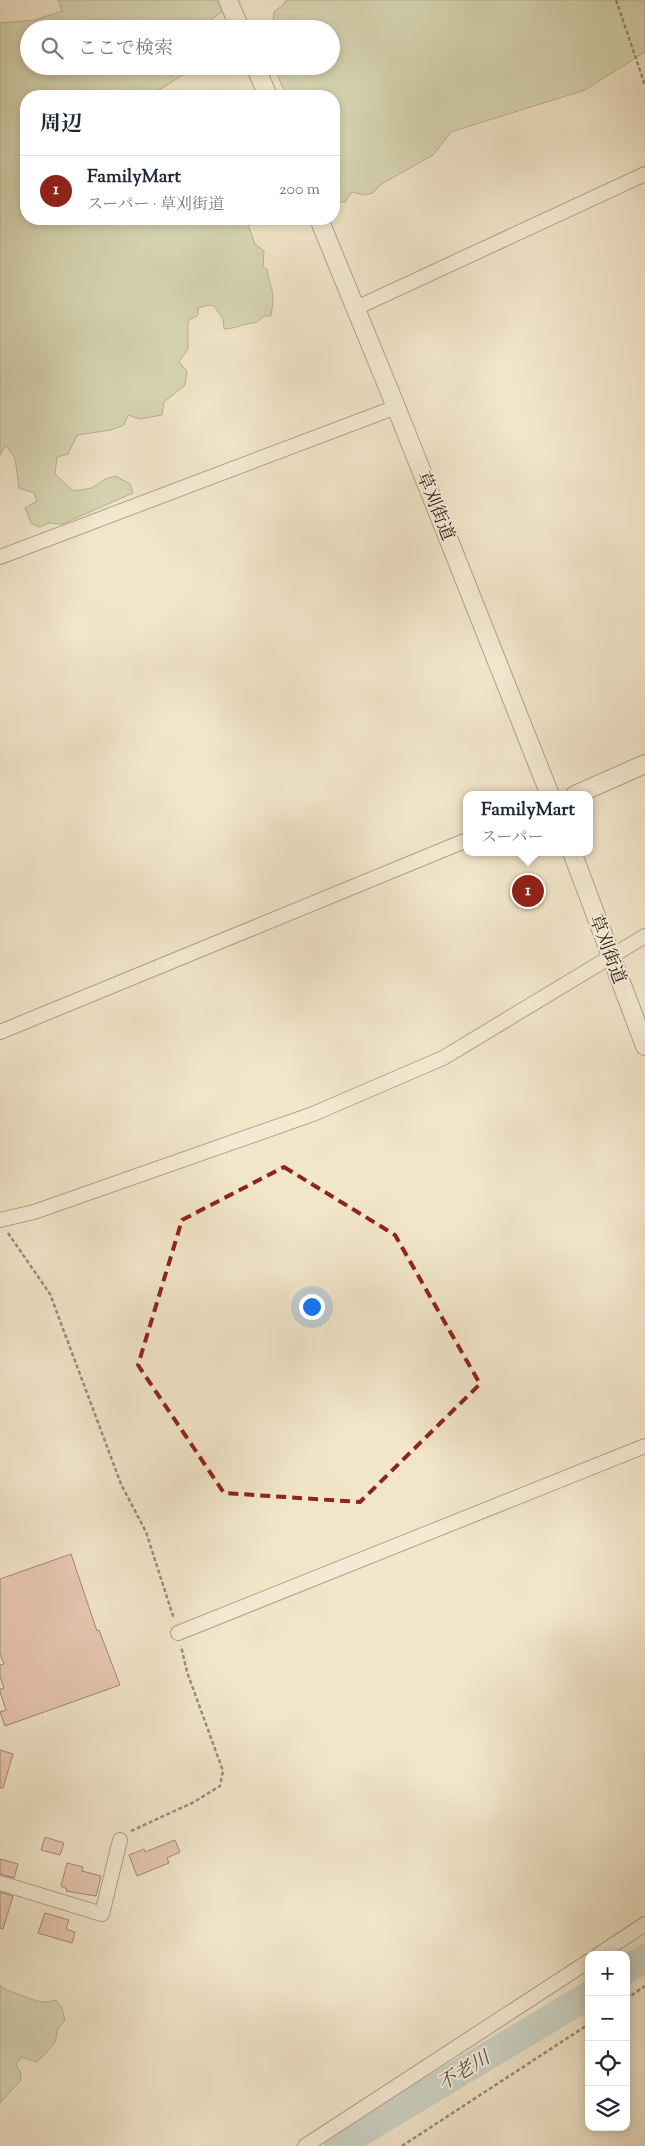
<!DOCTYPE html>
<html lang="ja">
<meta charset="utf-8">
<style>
body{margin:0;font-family:"Sorts Mill Goudy","Noto Serif JP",serif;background:#f2f2f3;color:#1f2937}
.controls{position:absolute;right:15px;bottom:15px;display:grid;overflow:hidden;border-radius:10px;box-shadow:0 2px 8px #0003}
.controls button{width:45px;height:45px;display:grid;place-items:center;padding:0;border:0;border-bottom:1px solid #e0e1e3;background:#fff;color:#1f2937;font:25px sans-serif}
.you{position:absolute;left:311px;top:1306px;width:18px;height:18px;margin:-12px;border:4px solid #fff;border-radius:50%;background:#1a73e8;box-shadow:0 0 0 8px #1a73e833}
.badge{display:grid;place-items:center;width:32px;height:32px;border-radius:50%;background:#8f2418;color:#fff;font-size:16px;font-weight:700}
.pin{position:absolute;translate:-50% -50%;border:2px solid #fff;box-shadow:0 1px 5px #0006}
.popup{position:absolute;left:463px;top:791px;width:130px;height:65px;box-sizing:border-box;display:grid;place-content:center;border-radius:10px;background:#fff;filter:drop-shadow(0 1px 4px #0005);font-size:16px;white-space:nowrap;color:#747a83}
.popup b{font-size:19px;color:#1f2937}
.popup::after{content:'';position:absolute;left:50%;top:100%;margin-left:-10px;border:10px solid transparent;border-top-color:#fff}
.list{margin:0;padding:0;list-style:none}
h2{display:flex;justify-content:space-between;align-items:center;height:65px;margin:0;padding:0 20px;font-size:21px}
h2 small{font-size:16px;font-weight:400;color:#747a83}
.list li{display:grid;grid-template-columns:32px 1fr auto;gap:15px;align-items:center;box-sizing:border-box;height:70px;padding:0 20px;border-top:1px solid #e0e1e3}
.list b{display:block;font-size:19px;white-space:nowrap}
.list p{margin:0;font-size:16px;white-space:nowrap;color:#747a83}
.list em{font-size:16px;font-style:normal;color:#747a83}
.icon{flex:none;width:28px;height:28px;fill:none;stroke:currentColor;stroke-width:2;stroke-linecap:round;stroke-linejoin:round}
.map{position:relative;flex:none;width:645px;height:2146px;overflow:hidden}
.search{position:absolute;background:#fff;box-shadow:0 2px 8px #0003;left:20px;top:20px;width:320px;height:55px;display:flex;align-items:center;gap:12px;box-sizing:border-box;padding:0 18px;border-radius:28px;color:#747a83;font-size:19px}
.panel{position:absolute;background:#fff;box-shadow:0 2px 8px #0003;left:20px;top:90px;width:320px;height:135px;border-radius:20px}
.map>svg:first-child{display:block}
.green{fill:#b8c699;stroke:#757458}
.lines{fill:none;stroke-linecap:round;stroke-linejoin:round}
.river{stroke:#9dbebf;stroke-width:28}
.building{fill:#dea594;stroke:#322317}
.minor-casing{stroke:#625444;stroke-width:16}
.tertiary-casing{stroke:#625444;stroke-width:20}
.path{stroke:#322317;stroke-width:2.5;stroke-dasharray:4 2.5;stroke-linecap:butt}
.minor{stroke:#f7efdd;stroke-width:14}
.tertiary{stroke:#f7efdd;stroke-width:18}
.marked{fill:none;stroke:#8f2418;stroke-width:4;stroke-dasharray:10 6;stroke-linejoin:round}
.labels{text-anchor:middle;stroke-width:4;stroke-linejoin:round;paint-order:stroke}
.street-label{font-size:18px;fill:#322317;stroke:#f7efdd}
.water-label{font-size:19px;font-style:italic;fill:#525249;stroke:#f7efdd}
</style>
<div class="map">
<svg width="645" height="2146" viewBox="0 0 645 2146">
<rect width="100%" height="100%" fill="#f2e6ca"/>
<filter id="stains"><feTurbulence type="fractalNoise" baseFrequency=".004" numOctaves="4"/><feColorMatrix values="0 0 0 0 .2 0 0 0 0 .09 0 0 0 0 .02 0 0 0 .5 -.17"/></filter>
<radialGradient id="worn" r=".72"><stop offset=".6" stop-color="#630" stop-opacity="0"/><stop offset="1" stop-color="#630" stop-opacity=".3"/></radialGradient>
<g class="green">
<path d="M 58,0 L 220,0 L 223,11 L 213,18 L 208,29 L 29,29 L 29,66 L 191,66 L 192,71 C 176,76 161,93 145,95 C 135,96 132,91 121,96 L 26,96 L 26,219 L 246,219 L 255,244 L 264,251 L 263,267 L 267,269 C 268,278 270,282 272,290 C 274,297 272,308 271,316 L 264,316 L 256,323 C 247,322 236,329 224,329 L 223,319 L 214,306 L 209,305 L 198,308 L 198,315 L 188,321 L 188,349 L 179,362 L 187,371 L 185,385 L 164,402 L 162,415 L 140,419 L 128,415 L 124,425 L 111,430 L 77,435 L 68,454 L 57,457 L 55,474 L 73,491 L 92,488 L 105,479 L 116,476 L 130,484 L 133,493 L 62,524 L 49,523 L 39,527 L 31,523 L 25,508 L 37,501 L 34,493 L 19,488 L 15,458 L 6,445 L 0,455 L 0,23 L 35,20 L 62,11 Z"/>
<polygon points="286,0 645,0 645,52 585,90 451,132 433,155 380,185 373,193 364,195 352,192 345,202 334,202 334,96 286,96 274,66 331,66 331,29 276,29 273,22 274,12 284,4"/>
<path d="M 0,1985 C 6,1991 10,1991 18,1994 C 32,1999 41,2005 56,2000 L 62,2008 L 65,2020 L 58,2029 L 55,2043 L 37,2062 L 21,2057 L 16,2065 L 20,2071 L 21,2080 L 0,2103 Z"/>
</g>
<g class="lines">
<g class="river">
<polyline points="626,1970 645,1958"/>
<polyline points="338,2146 589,1995"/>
</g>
</g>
<g class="building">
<polygon points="71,1554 97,1631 99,1630 120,1685 5,1726 0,1712 6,1710 0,1692 0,1689 4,1688 0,1677 0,1665 4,1664 0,1654 0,1579"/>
<polygon points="0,1750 13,1754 3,1788 0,1788"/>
<polygon points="45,1837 64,1843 60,1855 41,1850"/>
<polygon points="175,1840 180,1852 167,1858 169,1863 137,1876 129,1855 144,1849 145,1852"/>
<polygon points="0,1859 18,1864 14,1878 0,1874"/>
<polygon points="67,1863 83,1867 82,1871 101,1876 96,1896 66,1891 67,1889 61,1886"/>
<polygon points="0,1892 13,1896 3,1929 0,1928"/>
<polygon points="45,1913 69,1920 66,1929 75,1932 72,1943 38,1933"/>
</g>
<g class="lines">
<defs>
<g id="minor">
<polyline points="356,308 645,174"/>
<polyline points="0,557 396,407"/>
<polyline points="0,1032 467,840"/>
<polyline points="0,1220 34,1212 313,1114 443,1058 645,936"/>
<polyline points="178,1633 645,1446"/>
<polyline points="0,1883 102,1914 120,1840"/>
<polyline points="598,1955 645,1924"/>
<polyline points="305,2146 589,1961"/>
</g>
<g id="tertiary">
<polyline points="228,0 240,29"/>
<polyline points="255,66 268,96"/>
<polyline points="319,219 396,407 550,795"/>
<polyline points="575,795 645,764"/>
<polyline points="572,852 645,1046"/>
</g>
</defs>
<use href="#minor" class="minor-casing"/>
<use href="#tertiary" class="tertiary-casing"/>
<g class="path">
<polyline points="616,0 645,85"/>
<polyline points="8,1233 50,1294 121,1484 146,1532 174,1619"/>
<polyline points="131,1831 194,1802 220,1786 223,1771 187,1672 181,1646"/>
<polyline points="626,1999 645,1986"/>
<polyline points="402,2146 589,2024"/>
</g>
<use href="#minor" class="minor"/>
<use href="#tertiary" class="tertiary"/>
</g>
<path d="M0 0H645V2146H0ZM 284,1167 L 395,1235 L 480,1384 L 360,1502 L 224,1493 L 138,1365 L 182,1220 Z" fill="#f2e6ca" fill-opacity=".55" fill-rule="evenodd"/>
<path class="marked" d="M 284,1167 L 395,1235 L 480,1384 L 360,1502 L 224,1493 L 138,1365 L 182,1220 Z"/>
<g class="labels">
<g class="street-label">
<text transform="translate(436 506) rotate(68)" y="6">草刈街道</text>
<text transform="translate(608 949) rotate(69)" y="6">草刈街道</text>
</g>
<g class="water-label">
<text transform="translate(463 2070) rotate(-31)" y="7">不老川</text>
</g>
</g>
<rect width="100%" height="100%" filter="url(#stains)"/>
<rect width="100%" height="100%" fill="url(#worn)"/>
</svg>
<div class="controls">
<button>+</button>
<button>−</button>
<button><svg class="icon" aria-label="locate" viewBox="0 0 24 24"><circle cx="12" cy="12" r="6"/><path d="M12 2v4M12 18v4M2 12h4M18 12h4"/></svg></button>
<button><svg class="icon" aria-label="layers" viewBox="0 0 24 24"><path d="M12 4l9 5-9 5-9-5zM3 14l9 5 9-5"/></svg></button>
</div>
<div class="you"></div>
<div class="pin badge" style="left:528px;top:891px">1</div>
<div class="popup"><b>FamilyMart</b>スーパー</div>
<div class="search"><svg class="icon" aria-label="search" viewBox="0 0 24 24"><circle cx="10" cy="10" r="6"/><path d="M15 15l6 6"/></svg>ここで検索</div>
<section class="panel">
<h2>周辺<small></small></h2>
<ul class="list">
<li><span class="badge">1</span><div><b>FamilyMart</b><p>スーパー · 草刈街道</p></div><em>200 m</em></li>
</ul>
</section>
</div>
